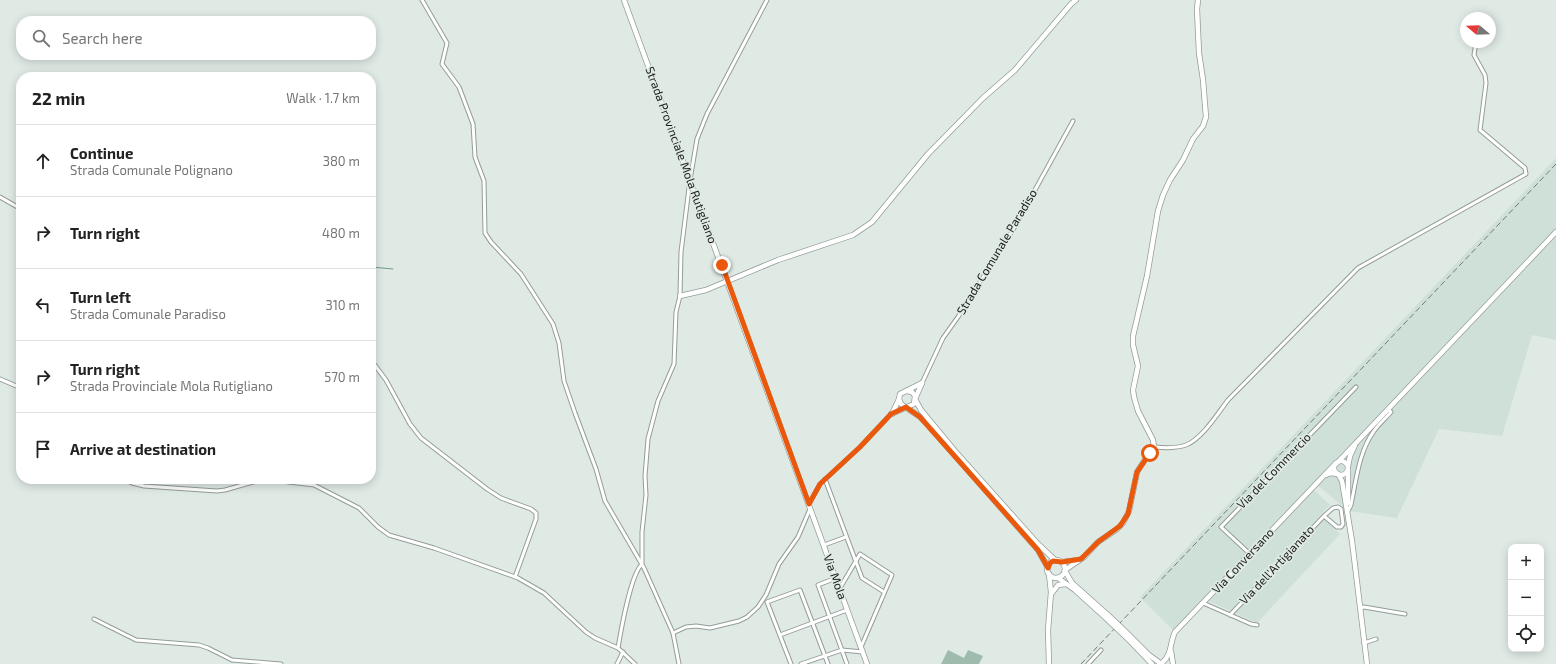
<!DOCTYPE html>
<meta charset="utf-8">
<style>
body{margin:0;font-family:"Exo 2",sans-serif;background:#f6f6f6;color:#222}
.controls{position:absolute;right:12px;bottom:12px;display:grid;overflow:hidden;border-radius:8px;box-shadow:0 2px 10px #0003}
.controls button{width:36px;height:36px;display:grid;place-items:center;padding:0;border:0;border-bottom:1px solid #e0e0e0;background:#fff;color:#222;font:20px sans-serif}
.compass{position:absolute;left:1460px;top:12px;width:36px;height:36px;border-radius:50%;background:#fff;box-shadow:0 2px 10px #0003;rotate:289deg}
.stop{position:absolute;width:12px;height:12px;margin:-9px;border:3px solid #ea580c;border-radius:50%;background:#fff}
.stop.end{background:#ea580c;border-color:#fff;box-shadow:0 1px 4px #0008}
.list{margin:0;padding:0;list-style:none}
h2{display:flex;justify-content:space-between;align-items:center;height:52px;margin:0;padding:0 16px;font-size:17px}
h2 small{font-size:13px;font-weight:400;color:#767676}
.list li{display:grid;grid-template-columns:26px 1fr auto;gap:12px;align-items:center;box-sizing:border-box;height:72px;padding:0 16px;border-top:1px solid #e0e0e0}
.list b{display:block;font-size:15px;white-space:nowrap}
.list p{margin:0;font-size:13px;white-space:nowrap;color:#767676}
.list em{font-size:13px;font-style:normal;color:#767676}
.icon{flex:none;width:22px;height:22px;fill:none;stroke:currentColor;stroke-width:2;stroke-linecap:round;stroke-linejoin:round}
.map{position:relative;flex:none;width:1556px;height:664px;overflow:hidden}
.search{position:absolute;background:#fff;box-shadow:0 2px 10px #0003;left:16px;top:16px;width:360px;height:44px;display:flex;align-items:center;gap:10px;box-sizing:border-box;padding:0 14px;border-radius:16px;color:#767676;font-size:15px}
.panel{position:absolute;background:#fff;box-shadow:0 2px 10px #0003;left:16px;top:72px;width:360px;height:412px;border-radius:16px}
.map>svg:first-child{display:block}
.built{fill:#cfe0d8}
.green{fill:#9ebcae}
.lines{fill:none;stroke-linecap:round;stroke-linejoin:round}
.stream{stroke:#749a88;stroke-width:1}
.street-casing{stroke:#949d98;stroke-width:5}
.secondary-casing{stroke:#949d98;stroke-width:6}
.street{stroke:#fff;stroke-width:3}
.secondary{stroke:#fff;stroke-width:4.5}
.rail{stroke:#737a77;stroke-width:1;stroke-dasharray:6 3;stroke-linecap:butt}
.secondary-bridge-casing{stroke:#949d98;stroke-width:6;stroke-linecap:butt}
.secondary-bridge{stroke:#fff;stroke-width:4.5}
.route{stroke:#ea580c;stroke-width:5}
.labels{text-anchor:middle;stroke-width:3.5;stroke-linejoin:round;paint-order:stroke}
.street-label{font-size:12px;fill:#181b1a;stroke:#e0eae5}
</style>
<div class="map">
<svg width="1556" height="664" viewBox="0 0 1556 664">
<rect width="100%" height="100%" fill="#e0eae5"/>
<g class="built">
<polygon points="1556,158 1556,340 1532,335 1502,436 1439,429 1397,518 1348,511 1316,484 1175,632 1140,597"/>
<polygon points="1313,489 1330,505 1231,611 1208,601"/>
<polygon points="1324,518 1340,534 1257,623 1235,613"/>
</g>
<polygon class="green" points="948,650 964,658 968,650 983,656 979,664 941,664"/>
<g class="lines">
<polyline class="stream" points="371,267 393,269"/>
<defs>
<g id="street">
<polyline points="422,0 447,43 442,64 459,87 473,124 475,157 484,181 485,233 491,242 521,274 553,324 559,343 564,381 575,413 596,469 605,501 644,568 673,633 679,664"/>
<polyline points="0,197 21,209"/>
<polyline points="371,360 386,380 410,424 421,438 487,489 501,498 531,509 536,513 536,519 515,577"/>
<polyline points="0,379 21,388"/>
<polyline points="922,383 943,338 958,317 1014,228 1073,121"/>
<path d="M 1155,447 C 1164,448 1177,448 1186,445 C 1202,439 1218,413 1228,400 L 1358,268 L 1526,174 L 1525,168 L 1480,130 L 1486,83 L 1485,75 L 1474,55 L 1476,42"/>
<polyline points="124,479 132,483 144,486 217,491 225,490 264,479 314,485 359,508 378,527 389,535 434,548 518,578 544,593 586,632 595,638 618,648 635,664"/>
<polyline points="825,479 862,578 884,592"/>
<polyline points="809,504 820,484 860,447 891,414"/>
<path d="M 1348,511 L 1351,505 C 1356,481 1359,451 1374,431 C 1379,424 1386,418 1391,412 L 1388,409"/>
<polyline points="824,545 846,537"/>
<polyline points="1250,554 1221,527 1356,387"/>
<polyline points="836,578 818,585 847,664"/>
<polyline points="840,588 860,554 892,575 861,647"/>
<polyline points="1203,603 1251,624 1257,625"/>
<polyline points="1360,608 1364,607 1405,614"/>
<polyline points="1230,615 1324,516 1333,508 1338,507 1341,509 1343,524 1341,527 1337,527 1324,516"/>
<polyline points="94,619 136,640 199,645 208,648 232,660 281,664"/>
<polyline points="673,633 686,627 696,626 710,628 739,621 747,617 758,607 766,595 779,564 798,537 810,509"/>
<polyline points="780,635 847,610"/>
<polyline points="1364,643 1376,639"/>
<path d="M 618,648 C 621,630 631,574 642,564 L 642,532 L 646,495 L 645,476 L 648,439 L 658,401 L 674,364 L 676,312 L 680,296 L 681,252 L 690,180 L 697,139 L 707,114 L 767,0"/>
<polyline points="617,664 623,652"/>
<polyline points="791,664 767,602 800,590 828,664"/>
<polyline points="801,664 842,650 863,652"/>
<polyline points="1088,664 1101,650"/>
</g>
<g id="secondary">
<polyline points="624,0 867,664"/>
<polyline points="680,296 706,290 778,260 853,235 872,222 928,154 983,98 1015,70 1071,4 1076,0"/>
<polyline points="922,383 900,394 899,399 901,404 920,417 927,424 1038,550 1048,568"/>
<polyline points="922,383 915,399 921,410 954,450 1038,544 1055,560"/>
<polyline points="891,414 914,404 915,396 912,392 907,391"/>
<polyline points="892,414 899,399"/>
<circle cx="1341" cy="468" r="7"/>
<polyline points="1337,463 1556,232"/>
<polyline points="1348,466 1350,456 1355,445"/>
<polyline points="1348,469 1348,503"/>
<polyline points="1326,475 1330,473 1338,474 1342,481 1352,541 1367,664"/>
<circle cx="1056" cy="569" r="9"/>
<polyline points="1062,562 1079,560"/>
<polyline points="1065,570 1084,557 1098,542 1117,529 1123,523 1129,511 1137,472 1144,461 1154,447 1153,440 1138,411 1134,397 1133,390 1138,366 1133,345 1133,336 1147,276 1158,211 1163,195 1170,180 1183,160 1193,139 1203,126 1206,117 1203,80 1199,53 1197,9 1198,0"/>
<polyline points="1065,571 1072,583 1109,616"/>
<polyline points="1058,578 1075,590 1107,619"/>
<polyline points="1052,593 1058,585 1066,584"/>
<polyline points="1129,635 1149,655 1160,663"/>
<polyline points="1127,638 1152,664"/>
<polyline points="1171,651 1173,664"/>
<path d="M 1163,662 C 1172,654 1170,642 1175,632 L 1336,463"/>
<polyline points="1049,664 1048,630 1051,592 1049,574"/>
</g>
</defs>
<use href="#street" class="street-casing"/>
<use href="#secondary" class="secondary-casing"/>
<use href="#street" class="street"/>
<use href="#secondary" class="secondary"/>
<polyline class="rail" points="1081,664 1556,164"/>
<defs>
<g id="secondary-bridge">
<polyline points="1109,616 1129,635"/>
<polyline points="1107,619 1127,638"/>
</g>
</defs>
<use href="#secondary-bridge" class="secondary-bridge-casing"/>
<use href="#secondary-bridge" class="secondary-bridge"/>
</g>
<g class="lines">
<polyline class="route" points="722,265 809,504 820,484 860,447 891,414 906,407 920,417 1038,550 1048,568 1050,563 1053,561 1062,562 1081,559 1098,542 1120,526 1128,514 1137,472 1150,453"/>
</g>
<g class="labels">
<g class="street-label">
<text transform="translate(681 155) rotate(70)" y="4">Strada Provinciale Mola Rutigliano</text>
<text transform="translate(997 252) rotate(-59)" y="4">Strada Comunale Paradiso</text>
<text transform="translate(1274 471) rotate(-46)" y="4">Via del Commercio</text>
<text transform="translate(1243 561) rotate(-47)" y="4">Via Conversano</text>
<text transform="translate(1277 565) rotate(-47)" y="4">Via dell'Artigianato</text>
<text transform="translate(835 577) rotate(70)" y="4">Via Mola</text>
</g>
</g>
</svg>
<div class="controls">
<button>+</button>
<button>−</button>
<button><svg class="icon" aria-label="locate" viewBox="0 0 24 24"><circle cx="12" cy="12" r="6"/><path d="M12 2v4M12 18v4M2 12h4M18 12h4"/></svg></button>
</div>
<svg class="compass" viewBox="-18 -18 36 36"><path d="M0-13l5 13h-10z" fill="#e53935"/><path d="M0 13l5-13h-10z" fill="#767676"/></svg>
<div class="stop" style="left:1150px;top:453px"></div>
<div class="stop end" style="left:722px;top:265px"></div>
<div class="search"><svg class="icon" aria-label="search" viewBox="0 0 24 24"><circle cx="10" cy="10" r="6"/><path d="M15 15l6 6"/></svg>Search here</div>
<section class="panel">
<h2>22 min<small>Walk · 1.7 km</small></h2>
<ul class="list">
<li><svg class="icon" aria-label="ahead" viewBox="0 0 24 24"><path d="M12 20V5M6 11l6-6 6 6"/></svg><div><b>Continue</b><p>Strada Comunale Polignano</p></div><em>380 m</em></li>
<li><svg class="icon" aria-label="right" viewBox="0 0 24 24"><path d="M7 20v-9h11M14 6l5 5-5 5"/></svg><div><b>Turn right</b></div><em>480 m</em></li>
<li><svg class="icon" aria-label="left" viewBox="0 0 24 24"><path d="M17 20v-9H6M10 6l-5 5 5 5"/></svg><div><b>Turn left</b><p>Strada Comunale Paradiso</p></div><em>310 m</em></li>
<li><svg class="icon" aria-label="right" viewBox="0 0 24 24"><path d="M7 20v-9h11M14 6l5 5-5 5"/></svg><div><b>Turn right</b><p>Strada Provinciale Mola Rutigliano</p></div><em>570 m</em></li>
<li><svg class="icon" aria-label="arrive" viewBox="0 0 24 24"><path d="M6 21V4h12l-3 4 3 4H6"/></svg><div><b>Arrive at destination</b></div></li>
</ul>
</section>
</div>
